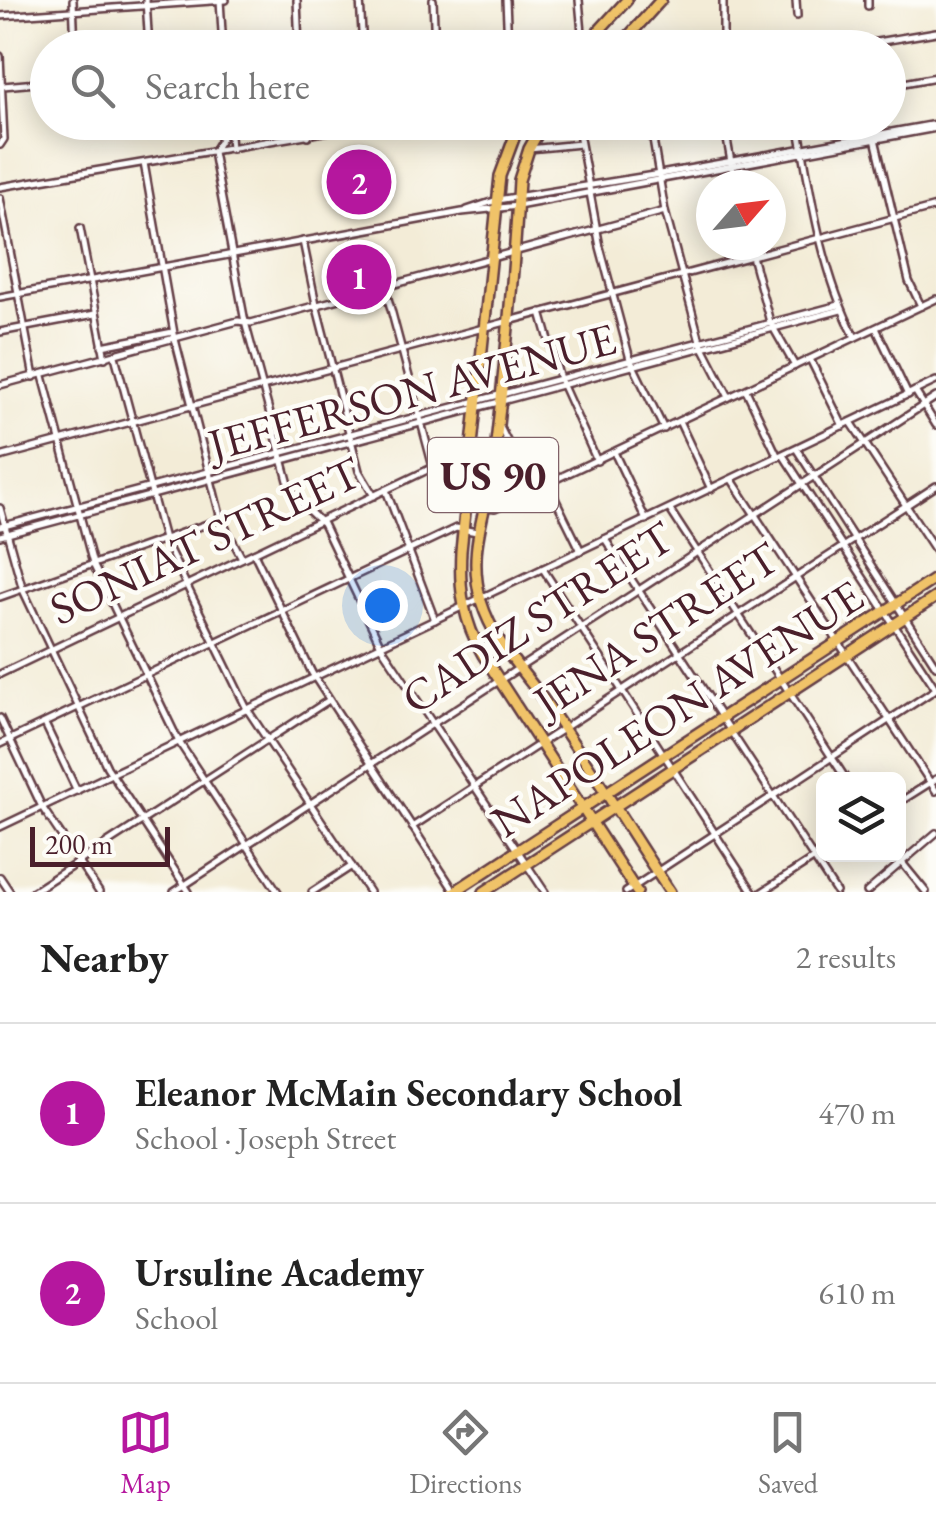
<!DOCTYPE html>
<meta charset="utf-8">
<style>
body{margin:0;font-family:"EB Garamond",serif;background:#f2f2f2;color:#222}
.controls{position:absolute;right:30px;bottom:30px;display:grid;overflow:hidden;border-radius:15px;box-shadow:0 5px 25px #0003}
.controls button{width:90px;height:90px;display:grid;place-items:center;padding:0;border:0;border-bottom:2px solid #e0e0e0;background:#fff;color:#222;font:50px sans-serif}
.compass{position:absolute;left:696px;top:170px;width:90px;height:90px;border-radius:50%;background:#fff;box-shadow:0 5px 25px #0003;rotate:62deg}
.scale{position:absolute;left:30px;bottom:25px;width:140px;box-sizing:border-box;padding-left:10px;border:5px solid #4a1f2b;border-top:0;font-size:28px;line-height:35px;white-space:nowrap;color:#4a1f2b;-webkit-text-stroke:8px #fdfcf7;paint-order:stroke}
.you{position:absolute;left:382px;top:605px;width:35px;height:35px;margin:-25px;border:8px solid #fff;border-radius:50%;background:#1a73e8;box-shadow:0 0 0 15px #1a73e833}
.badge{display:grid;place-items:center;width:65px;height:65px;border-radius:50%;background:#b5179e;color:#fff;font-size:32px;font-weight:700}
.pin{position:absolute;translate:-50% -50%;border:5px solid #fff;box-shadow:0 2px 10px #0006}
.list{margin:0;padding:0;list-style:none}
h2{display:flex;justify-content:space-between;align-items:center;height:130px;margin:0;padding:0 40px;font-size:42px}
h2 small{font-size:32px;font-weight:400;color:#767676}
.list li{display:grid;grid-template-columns:65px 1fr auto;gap:30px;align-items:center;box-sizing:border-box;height:180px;padding:0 40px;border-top:2px solid #e0e0e0}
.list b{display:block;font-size:38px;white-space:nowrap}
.list p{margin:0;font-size:32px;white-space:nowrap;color:#767676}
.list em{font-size:32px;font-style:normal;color:#767676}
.icon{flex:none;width:55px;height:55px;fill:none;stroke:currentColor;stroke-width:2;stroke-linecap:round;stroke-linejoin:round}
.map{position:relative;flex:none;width:936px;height:892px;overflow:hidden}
.search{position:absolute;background:#fff;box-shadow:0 5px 25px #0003;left:30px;right:30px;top:30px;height:110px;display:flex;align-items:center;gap:25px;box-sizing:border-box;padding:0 35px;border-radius:55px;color:#767676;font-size:38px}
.sheet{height:490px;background:#fff}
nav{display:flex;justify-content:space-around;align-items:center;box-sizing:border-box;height:140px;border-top:2px solid #e0e0e0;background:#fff;font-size:28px;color:#767676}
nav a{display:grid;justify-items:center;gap:5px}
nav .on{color:#b5179e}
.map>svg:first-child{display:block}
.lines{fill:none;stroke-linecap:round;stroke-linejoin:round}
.minor-casing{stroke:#633e45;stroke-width:10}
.major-casing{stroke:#633e45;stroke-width:14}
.minor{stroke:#fff;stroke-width:5}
.major{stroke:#f0c369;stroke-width:9}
.labels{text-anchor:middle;stroke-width:9;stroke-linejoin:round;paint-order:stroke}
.shield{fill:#fdfcf7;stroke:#806168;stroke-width:2.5}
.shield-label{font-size:42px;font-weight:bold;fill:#4a1f2b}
.street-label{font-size:45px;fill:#4a1f2b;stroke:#fdfcf7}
</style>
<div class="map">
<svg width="936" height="892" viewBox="0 0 936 892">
<rect width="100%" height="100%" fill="#fdfcf7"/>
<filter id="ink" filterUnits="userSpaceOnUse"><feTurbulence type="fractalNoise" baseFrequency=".01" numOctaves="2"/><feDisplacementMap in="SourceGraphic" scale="20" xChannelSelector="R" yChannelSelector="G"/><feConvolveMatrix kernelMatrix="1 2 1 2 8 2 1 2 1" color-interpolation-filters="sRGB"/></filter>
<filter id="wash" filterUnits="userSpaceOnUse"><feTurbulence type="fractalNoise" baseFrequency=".0048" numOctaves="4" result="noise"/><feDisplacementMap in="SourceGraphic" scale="40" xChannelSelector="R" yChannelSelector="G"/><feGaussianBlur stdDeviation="2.25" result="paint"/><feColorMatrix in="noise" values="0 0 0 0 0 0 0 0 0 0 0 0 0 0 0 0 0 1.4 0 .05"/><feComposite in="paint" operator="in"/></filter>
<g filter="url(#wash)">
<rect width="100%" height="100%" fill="#f3ecd7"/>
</g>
<g filter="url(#ink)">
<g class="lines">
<defs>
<g id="minor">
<polyline points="73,0 75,48"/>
<polyline points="146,0 149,48"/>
<polyline points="220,0 223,48"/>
<polyline points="297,0 299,48"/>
<polyline points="360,0 363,48"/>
<polyline points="433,0 435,48"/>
<polyline points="506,0 508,45"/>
<polyline points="579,0 583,44"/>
<polyline points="723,0 723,34"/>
<polyline points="796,0 797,16"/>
<polyline points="868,0 868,6"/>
<polyline points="0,16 226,0"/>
<polyline points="463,48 577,42 582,46"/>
<polyline points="841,48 936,32"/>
<polyline points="0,56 4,139 0,145"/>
<polyline points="3,86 48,82"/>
<polyline points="888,86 936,77"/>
<polyline points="79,122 79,125"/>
<polyline points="229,122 231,149"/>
<polyline points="306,122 308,136"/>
<polyline points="577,122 600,247 630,359 664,429"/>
<polyline points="650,122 665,211 700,341 729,397"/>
<polyline points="724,122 735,185"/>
<path d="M 798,122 C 810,193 822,273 855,337"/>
<polyline points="871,122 909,281 921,306"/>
<polyline points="229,126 213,152 245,322 290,488 295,498 323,524 381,646 545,892"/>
<polyline points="529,149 580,144"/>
<polyline points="144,163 175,339 221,519 242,558"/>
<polyline points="0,187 382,122"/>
<polyline points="0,198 34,377"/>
<polyline points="467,210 497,200 660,174 936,124"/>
<polyline points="80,228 105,358"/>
<polyline points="303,241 316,304 359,471 374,496"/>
<polyline points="749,245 770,322 795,366"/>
<polyline points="385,287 433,467"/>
<polyline points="0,297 462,212 518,206 936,128"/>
<polyline points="541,312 560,379 597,461"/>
<polyline points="876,328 908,395"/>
<polyline points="0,332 95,314"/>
<polyline points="102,346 173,332"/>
<polyline points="115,356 164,539 247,709 369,892"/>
<polyline points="810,359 843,426"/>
<polyline points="43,376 93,564 179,742 278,892"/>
<polyline points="0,385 238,321 251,323 665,211"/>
<polyline points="746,390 778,457"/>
<polyline points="915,391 936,425"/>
<polyline points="679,421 711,489"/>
<polyline points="851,422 936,551"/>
<polyline points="500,427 532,491"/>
<polyline points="797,450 936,666"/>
<polyline points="614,452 646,520"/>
<polyline points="0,457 936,207"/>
<polyline points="732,480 936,791"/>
<polyline points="548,484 581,551"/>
<polyline points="386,490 435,620"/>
<polyline points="466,504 495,508 936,299"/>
<polyline points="0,508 23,590 107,767 189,892"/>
<polyline points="670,510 846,779"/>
<polyline points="0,527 839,305"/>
<polyline points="0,536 841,310"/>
<polyline points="605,539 836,892"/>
<polyline points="254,553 312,673 455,892"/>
<polyline points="543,569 753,892"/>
<polyline points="0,597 221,519"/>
<polyline points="0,674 463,453 495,458"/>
<polyline points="0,718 42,807 99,892"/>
<polyline points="45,724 77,791"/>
<polyline points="0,744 456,528 477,532"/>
<polyline points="898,803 936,779"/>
<polyline points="0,827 936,381"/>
<polyline points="412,827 936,486"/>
<polyline points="895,854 926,892"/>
<polyline points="0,877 10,892"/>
<polyline points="32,892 329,700"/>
<polyline points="174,892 936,397"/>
<polyline points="312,892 352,866"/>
<polyline points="626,892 936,689 783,455"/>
<polyline points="762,892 824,852"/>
<polyline points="867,892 936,833"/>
</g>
<g id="major">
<polyline points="583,48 627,0"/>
<polyline points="618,48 661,0"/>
<path d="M 520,122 L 500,176 L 461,551 C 459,589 463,621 483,655 L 637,892"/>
<path d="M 544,122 L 529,149 L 519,180 C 514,274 505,367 494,460 C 488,511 466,547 481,601 C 493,640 517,664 541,696 C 586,759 627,827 670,892"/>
<polyline points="454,892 936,578"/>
<polyline points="484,892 936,597"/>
</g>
</defs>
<use href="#minor" class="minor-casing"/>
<use href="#major" class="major-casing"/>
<use href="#minor" class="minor"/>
<use href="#major" class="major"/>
</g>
</g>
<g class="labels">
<rect class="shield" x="428" y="438" width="130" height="74" rx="8"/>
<g class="shield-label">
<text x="493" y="490">US 90</text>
</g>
<g class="street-label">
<text transform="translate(412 391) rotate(-15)" y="16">JEFFERSON AVENUE</text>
<text transform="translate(205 540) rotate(-25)" y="16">SONIAT STREET</text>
<text transform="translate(537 617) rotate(-33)" y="16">CADIZ STREET</text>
<text transform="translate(656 629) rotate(-33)" y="16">JENA STREET</text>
<text transform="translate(677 708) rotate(-33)" y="16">NAPOLEON AVENUE</text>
</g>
</g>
</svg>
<div class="controls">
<button><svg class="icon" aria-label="layers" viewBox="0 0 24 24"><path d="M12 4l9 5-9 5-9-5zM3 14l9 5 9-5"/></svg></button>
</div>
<svg class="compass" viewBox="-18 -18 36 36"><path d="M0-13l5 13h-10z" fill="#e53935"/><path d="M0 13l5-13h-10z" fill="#767676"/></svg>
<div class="scale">200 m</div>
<div class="you"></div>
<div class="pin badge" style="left:359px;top:277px">1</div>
<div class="pin badge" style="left:359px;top:182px">2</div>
<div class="search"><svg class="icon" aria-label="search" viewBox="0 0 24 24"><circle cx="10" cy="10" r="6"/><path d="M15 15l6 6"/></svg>Search here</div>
</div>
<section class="sheet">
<h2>Nearby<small>2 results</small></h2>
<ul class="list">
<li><span class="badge">1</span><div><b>Eleanor McMain Secondary School</b><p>School · Joseph Street</p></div><em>470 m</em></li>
<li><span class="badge">2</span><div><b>Ursuline Academy</b><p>School</p></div><em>610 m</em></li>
</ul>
</section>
<nav>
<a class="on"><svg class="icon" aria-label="map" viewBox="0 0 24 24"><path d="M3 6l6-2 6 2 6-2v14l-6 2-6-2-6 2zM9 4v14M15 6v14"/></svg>Map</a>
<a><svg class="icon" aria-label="directions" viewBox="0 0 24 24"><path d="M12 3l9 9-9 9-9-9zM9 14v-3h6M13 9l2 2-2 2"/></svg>Directions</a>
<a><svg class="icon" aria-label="saved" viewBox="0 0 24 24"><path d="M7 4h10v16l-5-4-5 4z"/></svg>Saved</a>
</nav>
